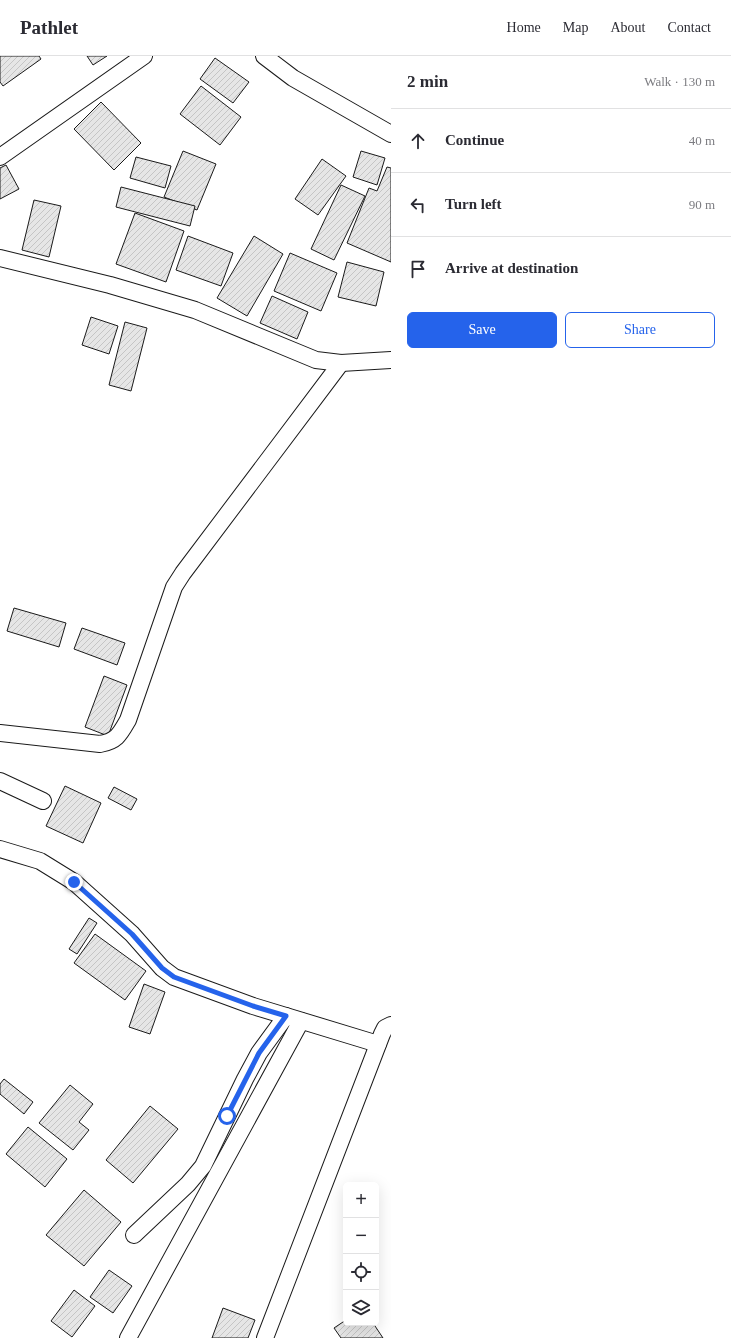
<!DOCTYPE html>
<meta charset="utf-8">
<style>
body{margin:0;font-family:Georgia,serif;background:#f2f2f3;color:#2b2b33}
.controls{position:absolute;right:12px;bottom:12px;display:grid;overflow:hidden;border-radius:6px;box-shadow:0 4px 16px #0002}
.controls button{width:36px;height:36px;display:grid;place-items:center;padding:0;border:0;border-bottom:1px solid #e1e1e2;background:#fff;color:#2b2b33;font:20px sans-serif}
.stop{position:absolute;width:12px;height:12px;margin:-9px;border:3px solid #2563eb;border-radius:50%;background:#fff}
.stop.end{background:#2563eb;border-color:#fff;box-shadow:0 1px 4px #0008}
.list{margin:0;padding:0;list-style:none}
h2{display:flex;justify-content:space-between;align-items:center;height:52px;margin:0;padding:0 16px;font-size:17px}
h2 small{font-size:13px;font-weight:400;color:#7c7c81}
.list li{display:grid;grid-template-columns:26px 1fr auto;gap:12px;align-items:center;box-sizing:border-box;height:64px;padding:0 16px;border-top:1px solid #e1e1e2}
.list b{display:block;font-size:15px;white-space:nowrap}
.list em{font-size:13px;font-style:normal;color:#7c7c81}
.actions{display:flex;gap:8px;padding:12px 16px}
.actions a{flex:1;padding:9px 0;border:1px solid #2563eb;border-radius:6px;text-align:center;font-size:14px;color:#2563eb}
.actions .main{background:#2563eb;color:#fff}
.icon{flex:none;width:22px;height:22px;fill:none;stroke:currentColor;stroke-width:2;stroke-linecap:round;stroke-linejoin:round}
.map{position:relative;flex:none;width:391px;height:1282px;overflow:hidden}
header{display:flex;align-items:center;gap:24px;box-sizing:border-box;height:56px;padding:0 20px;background:#fff;border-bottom:1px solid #e1e1e2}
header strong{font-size:19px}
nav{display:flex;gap:22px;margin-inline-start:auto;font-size:14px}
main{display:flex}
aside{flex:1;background:#fff}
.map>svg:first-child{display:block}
.building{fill:url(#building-hatch);stroke:#1a1a1a}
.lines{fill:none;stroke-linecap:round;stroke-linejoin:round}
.street-casing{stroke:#1a1a1a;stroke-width:18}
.street{stroke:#fff;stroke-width:16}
.route{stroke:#2563eb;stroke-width:5}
</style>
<header>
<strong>Pathlet</strong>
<nav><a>Home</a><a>Map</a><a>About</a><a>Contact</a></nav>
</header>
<main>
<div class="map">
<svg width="391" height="1282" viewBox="0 0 391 1282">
<defs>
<pattern id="building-hatch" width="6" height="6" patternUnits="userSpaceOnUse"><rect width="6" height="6" fill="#e6e6e6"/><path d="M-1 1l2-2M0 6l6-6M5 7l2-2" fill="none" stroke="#c5c5c5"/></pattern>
</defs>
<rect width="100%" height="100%" fill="#fff"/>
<g class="building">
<polygon points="0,0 39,0 41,3 3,30 0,26"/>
<polygon points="87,0 107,0 93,9"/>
<polygon points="215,2 249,26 233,47 200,23"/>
<polygon points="201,30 241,61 220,89 180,58"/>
<polygon points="101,46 141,87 114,114 74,73"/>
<polygon points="183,95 216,108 197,154 164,141"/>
<polygon points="361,95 385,102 377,129 353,121"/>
<polygon points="136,101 171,110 165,132 130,122"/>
<polygon points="322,103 346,120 318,159 295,143"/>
<polygon points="6,109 19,133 0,143 0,112"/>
<polygon points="387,111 391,112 391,206 347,187 369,132 377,135"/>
<polygon points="341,129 365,140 334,204 311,193"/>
<polygon points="121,131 195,150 190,170 116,151"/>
<polygon points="34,144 61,150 49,201 22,194"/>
<polygon points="135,157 184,175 166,226 116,208"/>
<polygon points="188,180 233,197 221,230 176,214"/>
<polygon points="254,180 283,198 247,260 217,242"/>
<polygon points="290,197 337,217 321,255 274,235"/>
<polygon points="347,206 384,216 376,250 338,241"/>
<polygon points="272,240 308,256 297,283 260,267"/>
<polygon points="91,261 118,270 109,298 82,289"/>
<polygon points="125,266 147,272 131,335 109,329"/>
<polygon points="14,552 66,567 59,591 7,575"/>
<polygon points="82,572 125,587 117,609 74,593"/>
<polygon points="104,620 127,629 108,680 85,671"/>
<polygon points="65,730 101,747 83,787 46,770"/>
<polygon points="114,731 137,743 131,754 108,742"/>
<polygon points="89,862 97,867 77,898 69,893"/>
<polygon points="95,878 146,915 125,944 74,907"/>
<polygon points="144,928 165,936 150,978 129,971"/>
<polygon points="4,1023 33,1046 24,1058 0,1038 0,1028"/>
<polygon points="70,1029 93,1048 79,1066 89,1074 73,1094 39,1067"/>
<polygon points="150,1050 178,1073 133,1127 106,1104"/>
<polygon points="28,1071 67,1103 45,1131 6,1098"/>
<polygon points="84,1134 121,1166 84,1210 46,1179"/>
<polygon points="109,1214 132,1230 113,1257 90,1241"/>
<polygon points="74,1234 95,1250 72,1281 51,1265"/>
<polygon points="223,1252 255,1264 248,1282 212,1282"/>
<polygon points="346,1264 346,1267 373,1267 383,1282 341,1282 334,1272"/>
</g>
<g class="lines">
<defs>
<g id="street">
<polyline points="264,0 293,22 391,78"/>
<polyline points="0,101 144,0"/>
<polyline points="0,202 110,229 195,254 316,304 341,307 391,304"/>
<path d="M 0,677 L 100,688 C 117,685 120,678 128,664 L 174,531 L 183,517 L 341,307"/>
<polyline points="0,725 43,745"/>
<polyline points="0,793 40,805 74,826 132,878 162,912 174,921 253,950 378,988"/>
<polyline points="134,1179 188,1128 203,1110 245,1023 259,997 286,960"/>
<polyline points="128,1282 301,965"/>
<polyline points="265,1282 382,978 385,972 391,969"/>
</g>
</defs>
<use href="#street" class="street-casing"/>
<use href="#street" class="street"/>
</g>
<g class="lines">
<polyline class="route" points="74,826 132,878 162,912 174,921 253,950 286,960 259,997 227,1060"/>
</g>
</svg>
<div class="controls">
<button>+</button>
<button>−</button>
<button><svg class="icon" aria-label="locate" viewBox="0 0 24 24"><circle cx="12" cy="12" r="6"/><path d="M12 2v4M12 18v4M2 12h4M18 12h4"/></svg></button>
<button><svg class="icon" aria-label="layers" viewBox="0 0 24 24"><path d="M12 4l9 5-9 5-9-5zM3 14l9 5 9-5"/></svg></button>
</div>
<div class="stop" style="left:227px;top:1060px"></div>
<div class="stop end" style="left:74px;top:826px"></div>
</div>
<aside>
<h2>2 min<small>Walk · 130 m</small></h2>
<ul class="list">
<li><svg class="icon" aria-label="ahead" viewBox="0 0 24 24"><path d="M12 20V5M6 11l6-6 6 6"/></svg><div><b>Continue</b></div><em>40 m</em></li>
<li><svg class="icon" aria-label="left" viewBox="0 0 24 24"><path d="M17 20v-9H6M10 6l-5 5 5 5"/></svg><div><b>Turn left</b></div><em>90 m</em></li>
<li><svg class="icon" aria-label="arrive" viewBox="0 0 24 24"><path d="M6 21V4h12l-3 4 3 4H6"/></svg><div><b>Arrive at destination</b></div></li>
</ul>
<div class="actions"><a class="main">Save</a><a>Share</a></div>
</aside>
</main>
